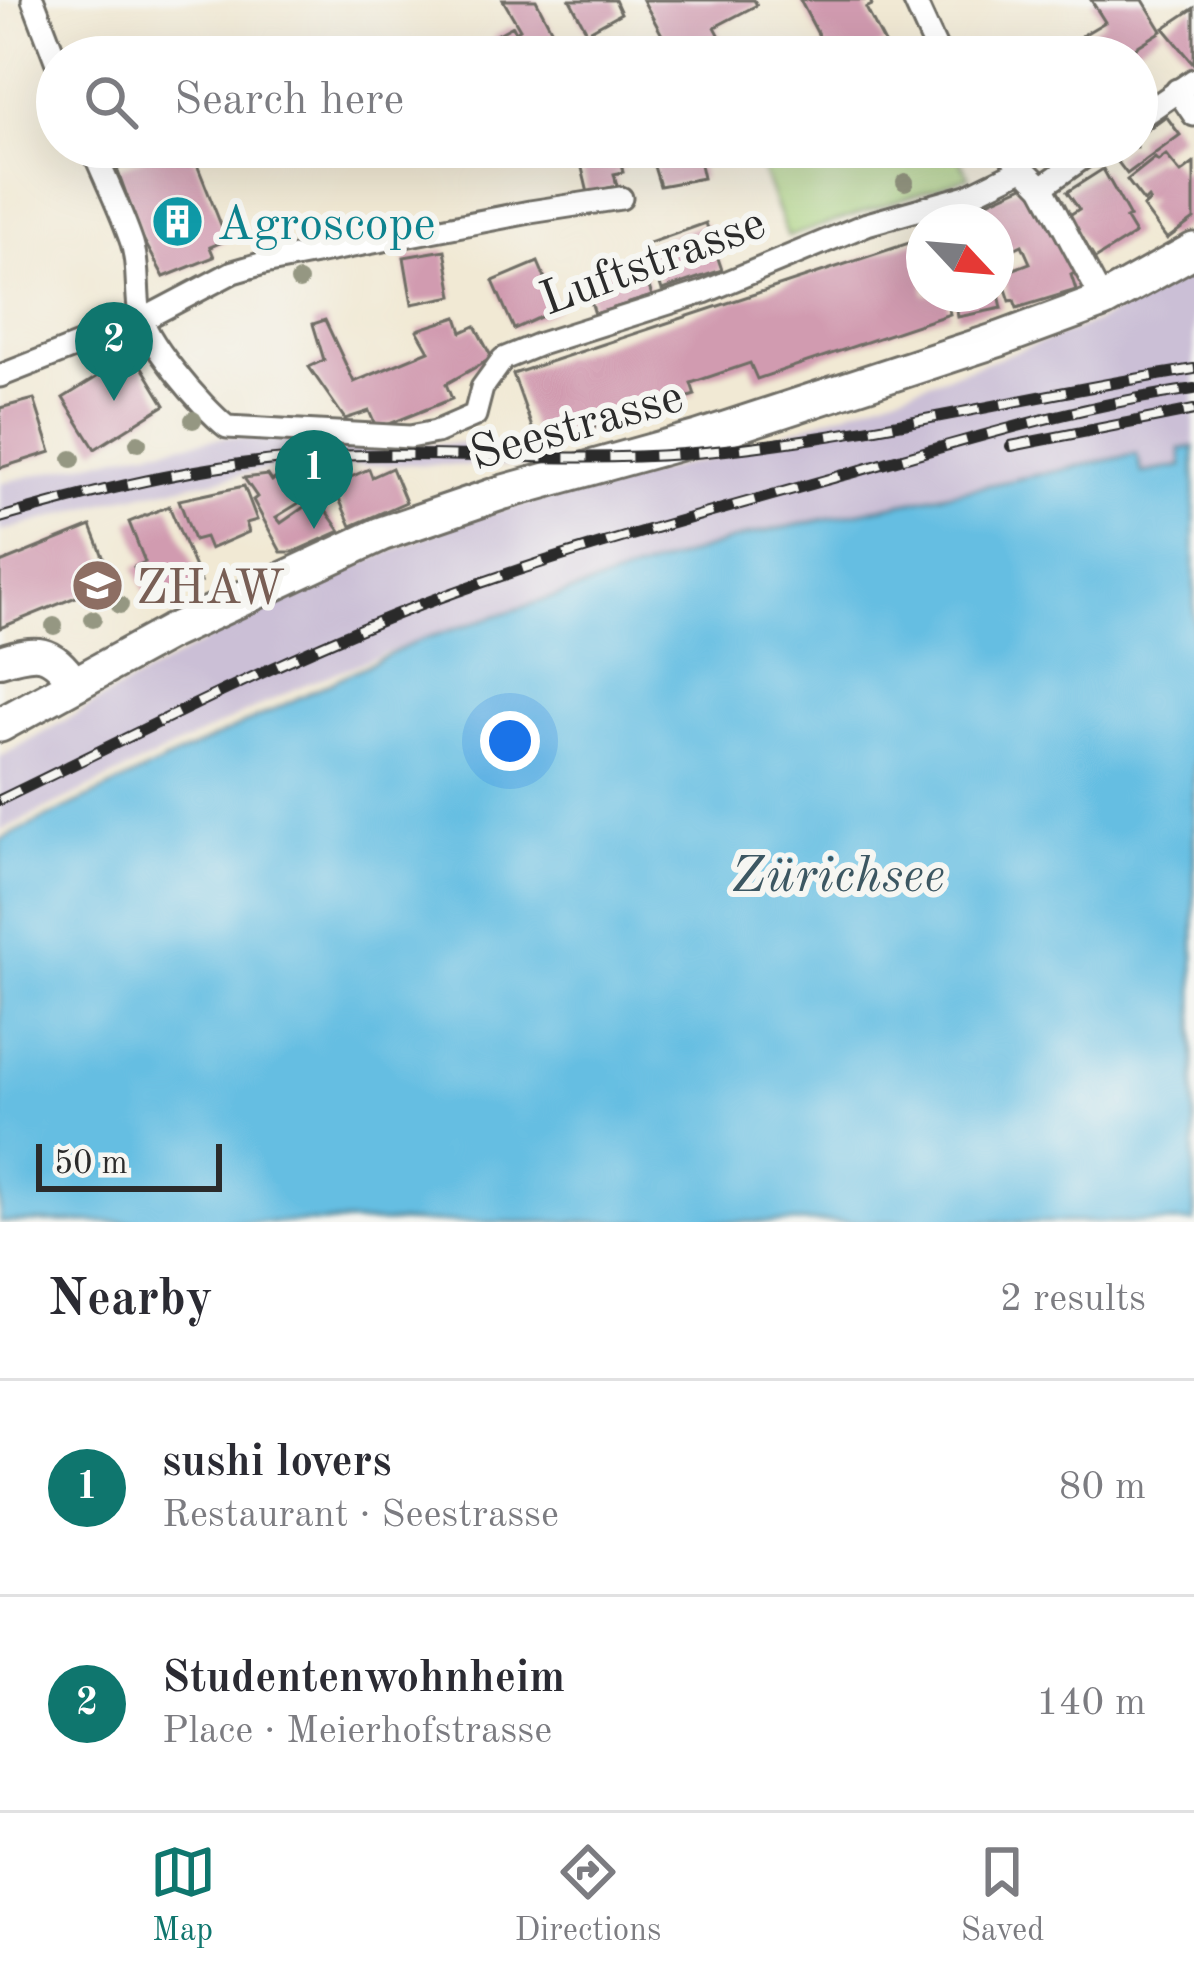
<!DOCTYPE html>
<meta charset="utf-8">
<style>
body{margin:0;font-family:"Old Standard TT",serif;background:#f2f2f3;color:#2b2b33}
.compass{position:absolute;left:906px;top:204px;width:108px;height:108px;border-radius:50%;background:#fff;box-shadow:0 12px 48px #0002;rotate:116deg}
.scale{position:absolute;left:36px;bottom:30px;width:186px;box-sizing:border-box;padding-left:12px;border:6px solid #2b2b2b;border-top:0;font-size:33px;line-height:42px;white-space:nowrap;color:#2b2b2b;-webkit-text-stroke:9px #f6f6f2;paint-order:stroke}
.you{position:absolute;left:510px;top:741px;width:42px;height:42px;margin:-30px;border:9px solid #fff;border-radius:50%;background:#1a73e8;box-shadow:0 0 0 18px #1a73e833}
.badge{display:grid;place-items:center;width:78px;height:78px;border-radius:50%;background:#0f766e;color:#fff;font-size:39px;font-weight:700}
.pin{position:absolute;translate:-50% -99px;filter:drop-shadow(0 3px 6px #0008)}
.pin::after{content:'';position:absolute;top:63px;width:42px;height:36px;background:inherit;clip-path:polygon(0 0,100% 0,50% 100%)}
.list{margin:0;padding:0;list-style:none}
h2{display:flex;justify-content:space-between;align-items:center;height:156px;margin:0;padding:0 48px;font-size:51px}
h2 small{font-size:39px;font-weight:400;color:#7c7c81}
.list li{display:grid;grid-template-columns:78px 1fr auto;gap:36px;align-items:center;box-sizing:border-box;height:216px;padding:0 48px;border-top:3px solid #e1e1e2}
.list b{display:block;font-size:45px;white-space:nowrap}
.list p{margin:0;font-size:39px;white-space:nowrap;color:#7c7c81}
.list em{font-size:39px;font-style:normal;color:#7c7c81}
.icon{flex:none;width:66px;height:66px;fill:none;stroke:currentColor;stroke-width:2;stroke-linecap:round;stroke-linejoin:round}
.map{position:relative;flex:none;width:1194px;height:1222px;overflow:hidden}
.search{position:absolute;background:#fff;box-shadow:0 12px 48px #0002;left:36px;right:36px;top:36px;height:132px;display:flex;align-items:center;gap:30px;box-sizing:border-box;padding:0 42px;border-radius:66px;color:#7c7c81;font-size:45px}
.sheet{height:588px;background:#fff}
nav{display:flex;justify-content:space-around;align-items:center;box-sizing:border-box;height:168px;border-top:3px solid #e1e1e2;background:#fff;font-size:33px;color:#7c7c81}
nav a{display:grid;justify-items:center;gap:6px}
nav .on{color:#0f766e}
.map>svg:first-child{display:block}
.industrial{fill:#cbbfd6}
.green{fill:#a8d07b;stroke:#6a7e53;stroke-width:3}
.water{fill:#65bee2;stroke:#487486;stroke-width:3}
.building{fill:#d19bb0}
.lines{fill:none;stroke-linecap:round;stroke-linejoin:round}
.minor-casing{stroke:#706e66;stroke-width:27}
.secondary-casing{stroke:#706e66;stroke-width:36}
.primary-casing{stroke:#706e66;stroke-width:39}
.minor{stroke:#fff;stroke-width:21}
.secondary{stroke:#fff;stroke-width:30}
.primary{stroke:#fff;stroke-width:33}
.rail-casing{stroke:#2b2b2b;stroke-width:12}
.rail{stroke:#f6f6f2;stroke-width:8;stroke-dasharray:22;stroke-linecap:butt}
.tree{fill:#959782}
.labels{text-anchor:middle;stroke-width:12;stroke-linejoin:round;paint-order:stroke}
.culture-label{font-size:48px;fill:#0d838f;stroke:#f6f6f2;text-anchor:start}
.street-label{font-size:48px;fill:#2b2b2b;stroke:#f6f6f2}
.education-label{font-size:48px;fill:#785e54;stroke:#f6f6f2;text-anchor:start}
.water-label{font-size:51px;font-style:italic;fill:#3c5762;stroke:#f6f6f2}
</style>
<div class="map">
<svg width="1194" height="1222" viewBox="0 0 1194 1222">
<rect width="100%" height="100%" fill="#f6f6f2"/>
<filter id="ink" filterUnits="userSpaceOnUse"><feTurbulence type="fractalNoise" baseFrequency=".00833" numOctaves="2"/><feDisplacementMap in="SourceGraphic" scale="24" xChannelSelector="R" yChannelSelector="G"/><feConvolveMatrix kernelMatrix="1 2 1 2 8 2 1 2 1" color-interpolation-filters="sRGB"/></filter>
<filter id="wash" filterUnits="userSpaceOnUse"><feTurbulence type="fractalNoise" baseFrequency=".004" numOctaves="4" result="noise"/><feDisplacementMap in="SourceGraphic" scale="48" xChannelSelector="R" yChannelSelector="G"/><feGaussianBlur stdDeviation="2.7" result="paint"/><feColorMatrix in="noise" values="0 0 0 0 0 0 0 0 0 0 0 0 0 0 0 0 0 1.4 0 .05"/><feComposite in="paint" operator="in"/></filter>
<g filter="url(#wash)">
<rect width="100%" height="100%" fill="#f1e9d4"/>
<g class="industrial">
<polygon points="1194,273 1194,447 1181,449 1183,466 1141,473 1136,455 749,535 420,640 301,686 0,831 0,757 285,596 469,518 716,457 1029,347 1096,322"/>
<polygon points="226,437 407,444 550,444 527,467 407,464 266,470 126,497 0,532 0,483 136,452"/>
</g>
<polygon class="green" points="764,147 953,147 969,177 788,237 759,162"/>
<polygon class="water" points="1194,447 1194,1222 0,1222 0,840 420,640 749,535 1137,454 1142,473 1182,466 1180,449"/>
<g id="blocks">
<g class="building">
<polygon points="503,0 536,0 560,46 551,50 549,47 538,54 539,57 501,57 493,37 513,26 516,32 520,29"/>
<polygon points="570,0 615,0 621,13 587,32"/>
<polygon points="643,0 754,0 757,5 715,27 731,57 674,57"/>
<polygon points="800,0 870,0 872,5 866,8 885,44 861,57 830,57"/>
<polygon points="1091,0 1143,0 1162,31 1132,50 1135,54 1130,57 1046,57 1105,22"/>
<polygon points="1194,8 1194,64 1164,28"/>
<polygon points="625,35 633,51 622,57 609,57 603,47"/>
<polygon points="1166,116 1180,135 1127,174 1114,157 1127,147 1137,147 1137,137"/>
<polygon points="172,147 190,147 227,240 210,247 214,257 164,277 142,237 117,169"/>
<polygon points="577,147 617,147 623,172 614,174 617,186 588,193"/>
<polygon points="648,147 697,151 703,178 660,186"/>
<polygon points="1166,155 1181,173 1194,163 1194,219 1167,239 1143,207 1150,201 1148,198 1144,202 1127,180 1155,158 1158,161"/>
<polygon points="1103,169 1130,217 1126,219 1135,234 1095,259 1068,216 1079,209 1067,192"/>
<polygon points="1034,181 1078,271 1071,275 1076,290 1017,308 1014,300 1010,301 1001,274 1030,263 1022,245 1001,255 996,244 996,222 986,222 979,206"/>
<polygon points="706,223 722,270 662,290 647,244"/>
<polygon points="924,238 924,294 946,294 950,314 757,379 750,363 691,383 695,395 567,436 564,426 535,436 513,374"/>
<polygon points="445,250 453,296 412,304 404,257"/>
<polygon points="538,262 558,309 514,329 493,281"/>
<polygon points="641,262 652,296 595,314 583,277"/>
<polygon points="954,294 999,294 1002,308 958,317"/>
<polygon points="457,317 462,332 475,326 492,358 446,384 452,399 377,429 369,411 345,419 309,367 324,360 313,324 325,320 354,382 429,351 417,330"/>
<polygon points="134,354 165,405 95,449 63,398"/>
<polygon points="34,399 51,452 0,468 0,408"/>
<polygon points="392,468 406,502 351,526 333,485 369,469 372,477"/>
<polygon points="295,472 312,495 276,517 281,523 317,498 340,531 293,552 281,552 253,500 257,497 244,478 268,475 272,481 279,476 282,481"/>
<polygon points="244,486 257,520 246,523 249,532 210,549 205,537 194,540 179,500"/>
<polygon points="169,506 201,582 150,604 134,567 145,562 129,522"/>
<polygon points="91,526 113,582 0,628 0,563"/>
</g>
</g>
</g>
<g filter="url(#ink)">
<use href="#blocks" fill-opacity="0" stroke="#706e66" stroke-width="3"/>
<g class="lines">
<defs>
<g id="minor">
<polyline points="33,0 57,63"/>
<polyline points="914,0 940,57"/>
<polyline points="1177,90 1194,115"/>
<polyline points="1137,119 1194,80"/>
<path d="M 92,147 C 105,179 121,210 132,243 C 139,266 136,285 139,308 C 142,339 203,408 227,427 L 410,437 L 436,432 L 475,415 L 482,388 L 503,359 L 540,344 L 704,292 L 867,224 L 967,196 L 1024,168"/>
<polyline points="1002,147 1042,187 1103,301"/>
<polyline points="1042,187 1098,147"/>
<polyline points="0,376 142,320 233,272 264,263 530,212 621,198"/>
</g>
<path id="secondary" d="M 0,661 C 38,649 50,649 74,682"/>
<polyline id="primary" points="0,725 170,632 381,534 504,492 698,438 1000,339 1103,301 1194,250"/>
</defs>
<use href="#minor" class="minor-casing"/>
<use href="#secondary" class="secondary-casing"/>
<use href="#primary" class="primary-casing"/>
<use href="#minor" class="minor"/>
<use href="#secondary" class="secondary"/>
<use href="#primary" class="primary"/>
<defs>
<g id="rail">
<polyline points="1011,446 1194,410"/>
<path d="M 0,518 C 108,487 216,461 329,456 C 447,451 566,463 683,454 C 855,440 1024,396 1194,369"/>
<path d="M 0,800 C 145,730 288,654 439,598 C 570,549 706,514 840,476 C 957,443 1074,406 1194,389"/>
</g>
</defs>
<use href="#rail" class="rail-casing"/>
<use href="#rail" class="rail"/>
</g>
<g class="tree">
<circle cx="984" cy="47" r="9"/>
<circle cx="793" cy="159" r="9"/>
<circle cx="905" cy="182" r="9"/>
<circle cx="299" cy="281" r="9"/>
<circle cx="193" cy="420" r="9"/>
<circle cx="138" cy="443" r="9"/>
<circle cx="72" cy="459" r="9"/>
<circle cx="120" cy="605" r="9"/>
<circle cx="93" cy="619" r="9"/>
<circle cx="54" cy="626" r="9"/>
</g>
</g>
<defs>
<symbol id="building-disc" viewBox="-11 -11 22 22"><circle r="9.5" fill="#0f9aa8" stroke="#f6f6f2"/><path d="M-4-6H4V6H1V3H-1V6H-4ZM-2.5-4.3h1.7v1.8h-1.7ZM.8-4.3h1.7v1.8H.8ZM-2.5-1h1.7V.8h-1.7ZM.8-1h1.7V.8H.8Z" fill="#fff"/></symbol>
<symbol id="university-disc" viewBox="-11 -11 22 22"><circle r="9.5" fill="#8d6e63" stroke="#f6f6f2"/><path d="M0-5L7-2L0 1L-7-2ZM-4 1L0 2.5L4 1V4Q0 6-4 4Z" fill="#fff"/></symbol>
</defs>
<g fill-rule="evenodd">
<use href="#building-disc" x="148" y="192" width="59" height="59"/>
<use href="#university-disc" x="68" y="556" width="59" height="59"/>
</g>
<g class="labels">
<g class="culture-label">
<text x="217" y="239">Agroscope</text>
</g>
<g class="street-label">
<text transform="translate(652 259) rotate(-20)" y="17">Luftstrasse</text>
<text transform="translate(576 423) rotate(-16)" y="17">Seestrasse</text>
</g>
<g class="education-label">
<text x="136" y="603">ZHAW</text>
</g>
<g class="water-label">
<text x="838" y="891">Zürichsee</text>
</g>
</g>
</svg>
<svg class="compass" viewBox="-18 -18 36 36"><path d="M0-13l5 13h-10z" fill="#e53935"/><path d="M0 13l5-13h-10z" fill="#7c7c81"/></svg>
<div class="scale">50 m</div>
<div class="you"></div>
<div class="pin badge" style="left:314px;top:529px">1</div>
<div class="pin badge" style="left:114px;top:401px">2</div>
<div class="search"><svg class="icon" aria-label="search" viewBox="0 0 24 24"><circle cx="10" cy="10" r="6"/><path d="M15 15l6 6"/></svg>Search here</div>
</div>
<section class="sheet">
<h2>Nearby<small>2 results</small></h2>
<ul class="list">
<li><span class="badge">1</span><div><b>sushi lovers</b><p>Restaurant · Seestrasse</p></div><em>80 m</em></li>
<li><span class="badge">2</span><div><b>Studentenwohnheim</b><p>Place · Meierhofstrasse</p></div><em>140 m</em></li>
</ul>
</section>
<nav>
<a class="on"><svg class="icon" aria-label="map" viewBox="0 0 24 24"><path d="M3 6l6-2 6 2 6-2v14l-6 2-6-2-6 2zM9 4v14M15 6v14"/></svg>Map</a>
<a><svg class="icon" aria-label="directions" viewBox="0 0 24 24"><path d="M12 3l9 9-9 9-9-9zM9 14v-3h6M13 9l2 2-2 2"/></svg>Directions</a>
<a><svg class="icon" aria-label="saved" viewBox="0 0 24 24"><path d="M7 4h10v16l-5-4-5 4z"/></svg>Saved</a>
</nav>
